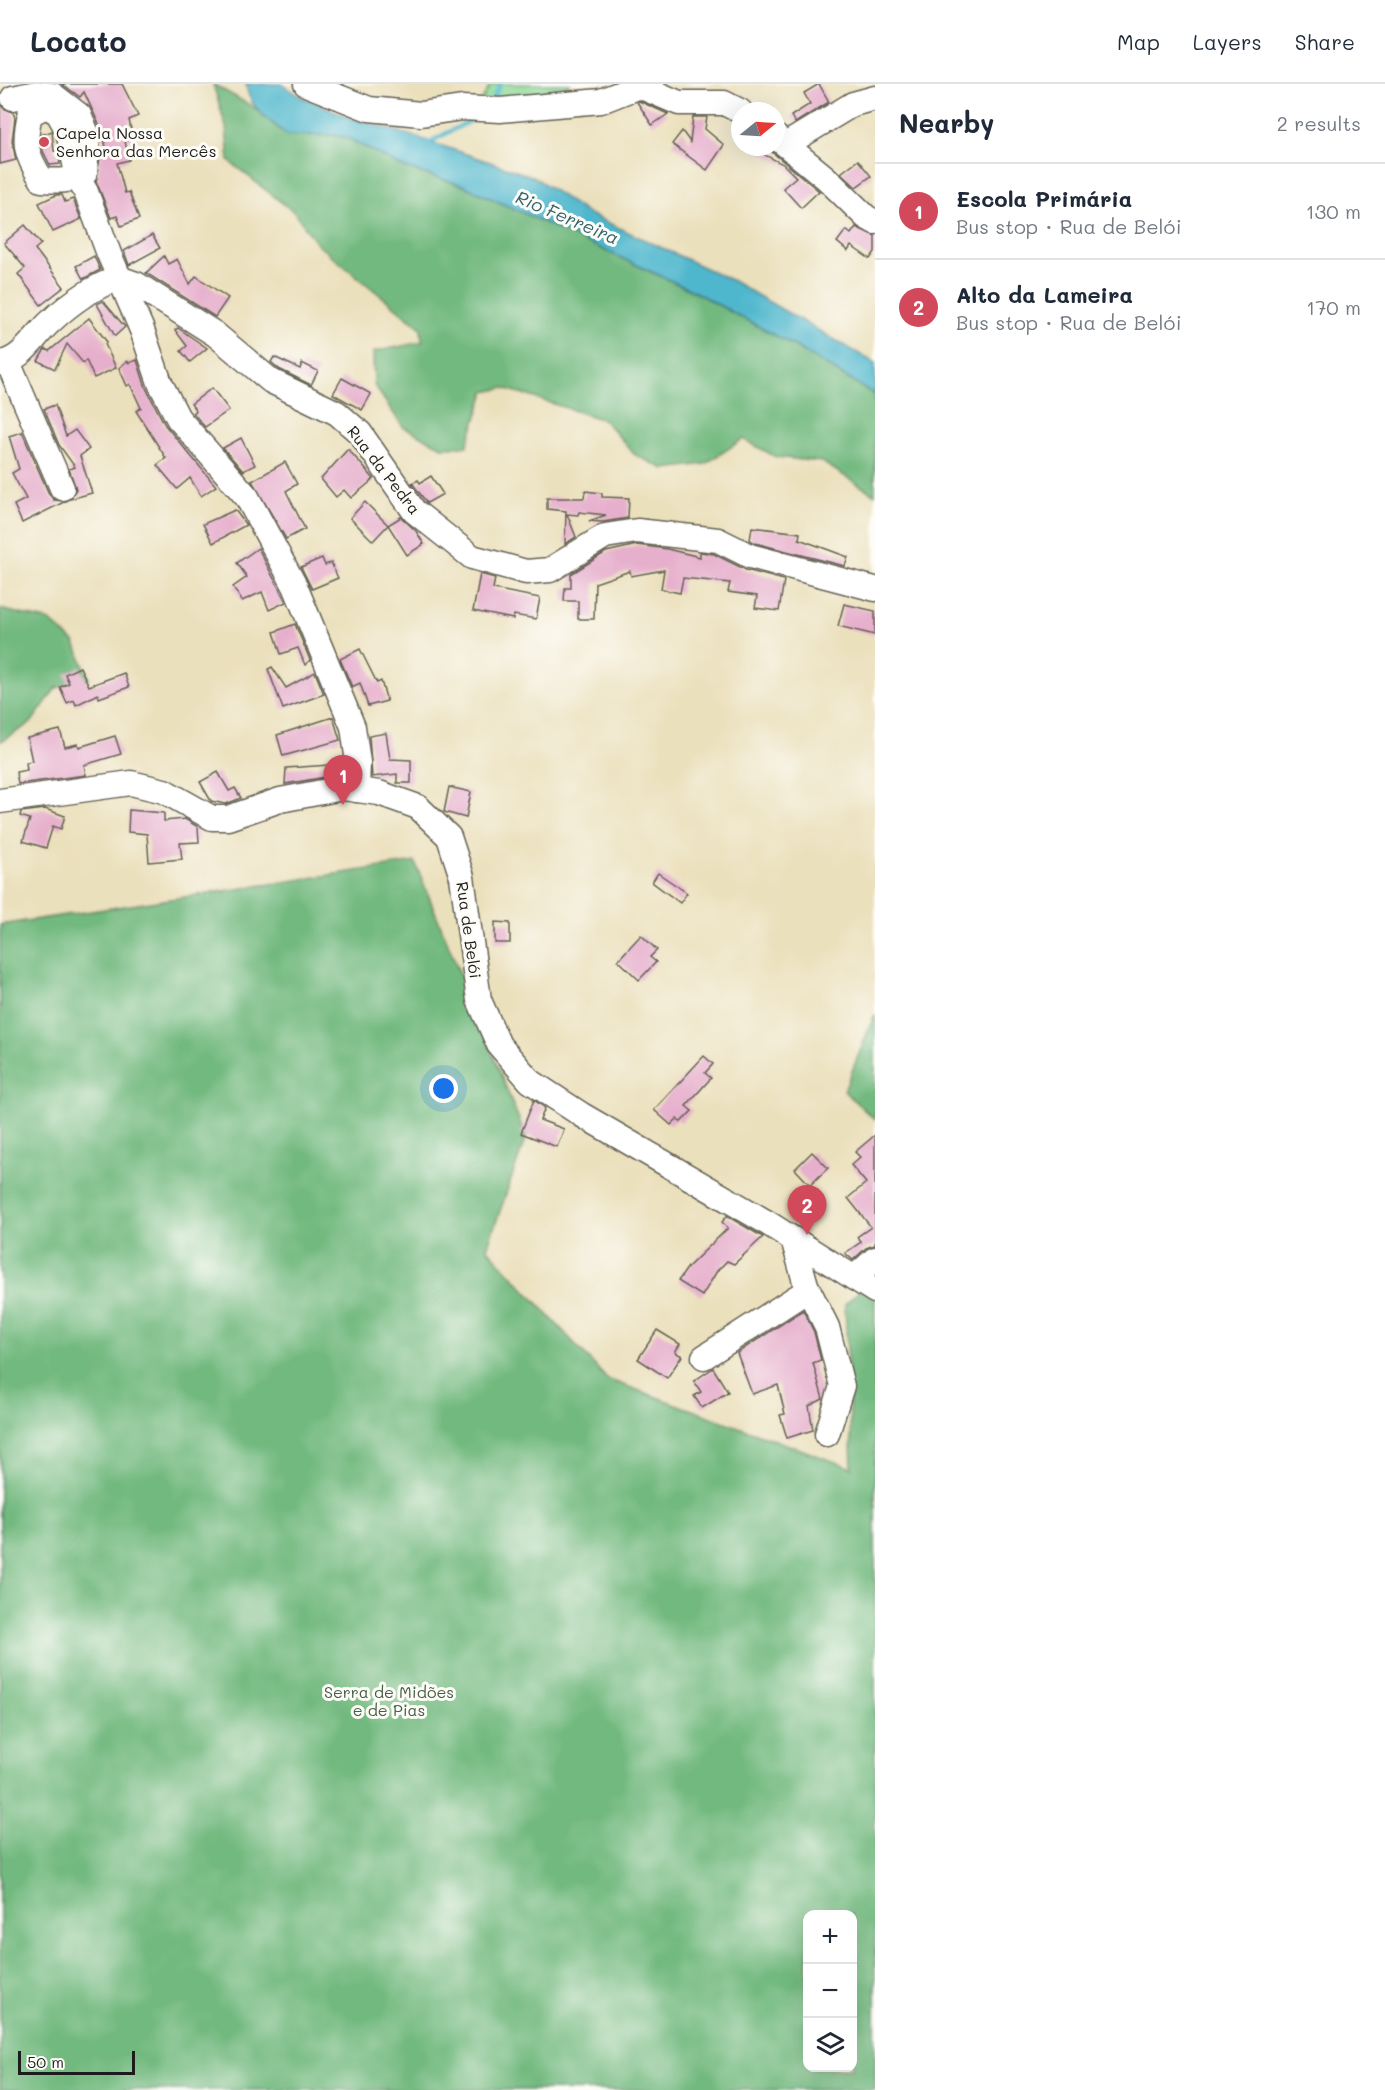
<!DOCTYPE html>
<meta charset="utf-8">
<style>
body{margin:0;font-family:Mali,sans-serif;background:#f6f6f7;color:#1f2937}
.controls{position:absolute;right:18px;bottom:18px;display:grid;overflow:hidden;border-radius:12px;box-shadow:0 6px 24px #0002}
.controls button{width:54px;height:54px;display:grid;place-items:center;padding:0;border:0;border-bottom:2px solid #e0e1e3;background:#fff;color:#1f2937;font:30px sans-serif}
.compass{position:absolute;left:731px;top:18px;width:54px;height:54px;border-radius:50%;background:#fff;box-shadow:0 6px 24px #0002;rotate:72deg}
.scale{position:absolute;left:18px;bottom:15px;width:117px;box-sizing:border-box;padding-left:6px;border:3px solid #1c1c1c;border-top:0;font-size:16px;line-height:21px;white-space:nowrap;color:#1c1c1c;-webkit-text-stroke:4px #fdfcf7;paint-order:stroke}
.you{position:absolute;left:444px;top:1005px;width:21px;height:21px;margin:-15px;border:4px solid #fff;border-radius:50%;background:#1a73e8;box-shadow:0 0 0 9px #1a73e833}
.badge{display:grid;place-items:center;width:39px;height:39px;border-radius:50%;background:#d1495b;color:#fff;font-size:20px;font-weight:700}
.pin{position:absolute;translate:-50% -50px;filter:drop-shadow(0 2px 3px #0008)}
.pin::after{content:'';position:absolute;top:32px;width:21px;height:18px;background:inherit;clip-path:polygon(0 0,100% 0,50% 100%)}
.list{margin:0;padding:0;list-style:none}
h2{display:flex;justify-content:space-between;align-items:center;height:78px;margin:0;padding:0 24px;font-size:26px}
h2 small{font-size:20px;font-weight:400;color:#747a83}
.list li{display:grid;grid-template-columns:39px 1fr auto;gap:18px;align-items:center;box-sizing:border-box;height:96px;padding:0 24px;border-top:2px solid #e0e1e3}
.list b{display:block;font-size:22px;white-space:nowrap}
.list p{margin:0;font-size:20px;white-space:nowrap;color:#747a83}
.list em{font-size:20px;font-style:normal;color:#747a83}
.icon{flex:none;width:33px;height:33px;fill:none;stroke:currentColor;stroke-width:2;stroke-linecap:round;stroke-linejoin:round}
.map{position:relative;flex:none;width:875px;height:2006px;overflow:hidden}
header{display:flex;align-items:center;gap:36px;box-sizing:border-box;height:84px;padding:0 30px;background:#fff;border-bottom:2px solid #e0e1e3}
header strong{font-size:28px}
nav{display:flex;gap:33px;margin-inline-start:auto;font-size:21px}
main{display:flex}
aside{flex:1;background:#fff}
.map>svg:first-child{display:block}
.green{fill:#8dd996;stroke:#547a59;stroke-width:1.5}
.forest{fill:#72b97f;stroke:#476a4e;stroke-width:1.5;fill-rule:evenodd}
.water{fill:#4fb7cd;stroke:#366a74;stroke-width:1.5}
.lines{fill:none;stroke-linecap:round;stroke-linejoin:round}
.stream{stroke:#4fb7cd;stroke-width:4.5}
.building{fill:#e6afcc}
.minor-casing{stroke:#646154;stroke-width:27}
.minor{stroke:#fff;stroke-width:24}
.poi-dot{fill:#d1495b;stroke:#fdfcf7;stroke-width:2}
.labels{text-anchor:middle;stroke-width:6;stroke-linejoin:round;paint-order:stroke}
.poi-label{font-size:16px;fill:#1c1c1c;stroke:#fdfcf7;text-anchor:start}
.street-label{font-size:16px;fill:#1c1c1c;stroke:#fdfcf7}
.park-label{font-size:16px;fill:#445e47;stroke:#fdfcf7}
.water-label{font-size:18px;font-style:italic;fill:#33626c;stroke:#fdfcf7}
</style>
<header>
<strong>Locato</strong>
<nav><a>Map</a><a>Layers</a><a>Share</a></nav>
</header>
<main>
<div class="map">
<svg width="875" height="2006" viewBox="0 0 875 2006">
<rect width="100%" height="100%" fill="#fdfcf7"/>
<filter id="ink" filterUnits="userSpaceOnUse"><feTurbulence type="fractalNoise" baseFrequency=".0167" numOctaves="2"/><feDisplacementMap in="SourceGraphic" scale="12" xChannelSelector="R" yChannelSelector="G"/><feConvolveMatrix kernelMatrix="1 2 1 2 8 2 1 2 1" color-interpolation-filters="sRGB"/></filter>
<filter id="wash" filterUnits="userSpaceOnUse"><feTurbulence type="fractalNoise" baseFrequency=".008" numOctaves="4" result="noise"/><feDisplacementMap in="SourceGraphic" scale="24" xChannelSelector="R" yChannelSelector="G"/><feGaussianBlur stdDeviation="1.35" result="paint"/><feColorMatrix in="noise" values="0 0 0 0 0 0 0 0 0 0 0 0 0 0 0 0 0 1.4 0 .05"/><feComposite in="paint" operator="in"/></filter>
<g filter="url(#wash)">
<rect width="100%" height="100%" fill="#ebe0bc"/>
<polygon class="green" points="491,0 570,0 565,4 481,18"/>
<g class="forest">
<polygon points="213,0 255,24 287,51 333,51 348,54 402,83 462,101 691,206 793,261 875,311 875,411 822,378 776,373 743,355 705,380 664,385 635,371 604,336 504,304 485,308 467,362 442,363 403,343 374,301 373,268 422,258 421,244 318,161 295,129 229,77 226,43"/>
<polygon points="0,525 50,537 75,559 89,595 56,604 31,639 0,658"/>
<path d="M 415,778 L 526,1053 L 487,1164 L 607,1295 L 852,1384 L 845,1220 L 875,1193 L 875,2006 L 0,2006 L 0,841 ZM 808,1830 L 852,1830 L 852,1984 L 808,1984 Z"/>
<polygon points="875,930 875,1036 844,1007"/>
</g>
<path class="water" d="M 246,0 L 282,0 L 300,12 L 351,34 L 416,53 L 534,93 L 587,129 L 731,196 L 875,279 L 875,311 L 793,261 L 691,206 L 462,101 L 402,83 L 348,54 L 333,51 L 287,51 C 271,37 248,24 246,0 Z"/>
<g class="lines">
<g class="stream">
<polyline points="491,18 501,0"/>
<polyline points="426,60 474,35"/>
</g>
</g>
<g id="blocks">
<g class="building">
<polygon points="62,0 122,0 138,32 129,36 133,55 125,57 129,76 117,79 125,109 129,108 139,135 121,142 117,132 111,134 96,97 101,68 107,67 102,47 84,8 80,13"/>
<polygon points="819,0 829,18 795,39 791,32 810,20 804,9"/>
<polygon points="639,17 668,30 652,41 637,18"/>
<polygon points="0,19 3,24 13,28 15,34 12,57 16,76 0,80"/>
<polygon points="693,33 707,33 705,45 724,61 707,86 672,60 682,47 690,58"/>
<polygon points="52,47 54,67 58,67 60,80 50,81 43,67 41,51"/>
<polygon points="749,63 766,63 819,107 801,124 783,104 796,93 783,80"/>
<polygon points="858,76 871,92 856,103 841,89"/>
<polygon points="56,111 62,111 65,118 73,115 81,135 53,148 39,119"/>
<polygon points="25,141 41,160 35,165 64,203 41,221 18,190 25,184 4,159"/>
<polygon points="856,143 875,152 875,168 870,175 851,162 848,167 837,158 846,146 851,150"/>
<polygon points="152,151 160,164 129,181 124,167"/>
<polygon points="94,172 100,186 83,195 76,182"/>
<polygon points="164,172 168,180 177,175 190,200 196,192 228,214 215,233 146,189"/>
<polygon points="103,217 125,243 115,252 97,220"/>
<polygon points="89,234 107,258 105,260 116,284 94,294 86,276 83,279 67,260 55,285 38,277 45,265 49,267"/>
<polygon points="178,244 207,264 190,278 181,267 187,262 175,246"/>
<polygon points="274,273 300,285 302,279 318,287 311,301 279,285 271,278"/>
<polygon points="137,276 146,304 165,341 216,402 201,412 190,394 177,405 157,381 166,374 136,327 141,324 130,300 127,302 119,284 127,277 129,279"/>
<polygon points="342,294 371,310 362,326 333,310"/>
<polygon points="212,304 229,326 205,343 193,329 196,327 191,320"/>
<polygon points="55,321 66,352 75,346 89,365 80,372 92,409 70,415 76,405 69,385 75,383 59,361 44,325"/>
<polygon points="22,348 49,410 54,416 66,417 22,439 14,421 26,415 12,389 19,385 9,352"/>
<polygon points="241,354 255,381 243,387 223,364"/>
<polygon points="348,365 374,395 351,414 344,406 336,413 321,395"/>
<polygon points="285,378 297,400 286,407 305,445 286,455 252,397"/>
<polygon points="431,392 443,410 427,419 412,399 418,396 420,399"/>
<polygon points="585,407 602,409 602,413 629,414 628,434 603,438 589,437 606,431 579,428 578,431 567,430 576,453 565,460 566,427 547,425 547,414 584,414"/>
<polygon points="365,418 388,441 373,457 350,434"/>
<polygon points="235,426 246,441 213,459 203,440"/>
<polygon points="401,433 416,447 424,460 407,471 388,441"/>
<polygon points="752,443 800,449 799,455 848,473 845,482 755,459 750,456"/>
<polygon points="637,461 667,465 700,473 700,468 714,470 746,486 784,496 779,527 755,524 757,512 728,508 730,499 683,494 680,509 661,505 664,486 631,492 630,487 595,499 594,535 578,535 578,517 564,517 565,504 571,504 571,490 606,468"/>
<polygon points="258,464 286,518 269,526 262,508 242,517 233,503 247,493 237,479"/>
<polygon points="322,474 325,481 331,479 338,494 312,505 301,483"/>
<polygon points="480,490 495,494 493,505 540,514 536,535 514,531 513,535 473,527"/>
<polygon points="844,520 875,527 875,551 838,542"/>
<polygon points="295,540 310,576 305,581 298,564 281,570 274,548"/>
<polygon points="360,565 377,599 381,597 387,617 368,622 360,599 352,603 340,575"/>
<polygon points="80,583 89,602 124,589 129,603 99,614 98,610 76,621 74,616 67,619 60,603 69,599 65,590"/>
<polygon points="272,583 286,604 315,588 324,610 283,625 268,585"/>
<polygon points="333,633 340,656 283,672 277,651"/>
<polygon points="60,646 65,663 78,660 79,663 115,652 121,670 84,681 86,691 18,700 16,688 27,686 26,678 32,677 27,654"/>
<polygon points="386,649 390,675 411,676 411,699 397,699 397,690 372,693 369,652"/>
<polygon points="344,680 343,690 285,700 286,684"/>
<polygon points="218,688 229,707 235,704 241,714 226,720 211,717 200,698"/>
<polygon points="449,703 471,708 466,734 444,728"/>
<polygon points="45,725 65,732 61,745 53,742 46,764 23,757 30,735 20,732 21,728"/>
<polygon points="129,726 164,729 164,737 185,735 198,743 199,758 180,759 182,775 149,778 147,750 128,748"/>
<polygon points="658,789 687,809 680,819 652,798"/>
<polygon points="495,838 510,839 510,859 495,859"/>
<polygon points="641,851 657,866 650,873 656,878 639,896 618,876"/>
<polygon points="704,972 713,980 705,989 711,994 686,1022 692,1027 681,1038 677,1035 671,1041 654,1026"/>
<polygon points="534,1016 545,1024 540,1036 564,1045 557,1063 521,1049"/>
<polygon points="875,1051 875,1161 866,1164 853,1176 845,1169 861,1158 857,1153 871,1143 848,1114 866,1099 851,1081 860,1073 855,1068"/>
<polygon points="812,1068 828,1084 810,1101 795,1085"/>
<polygon points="727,1132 763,1153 734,1180 727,1177 717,1187 702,1212 678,1197 688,1183 728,1144 722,1138"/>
<polygon points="803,1226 814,1248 821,1276 813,1279 823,1315 809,1322 813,1346 787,1354 780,1331 785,1330 778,1301 752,1310 737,1269"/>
<polygon points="657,1246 680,1260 675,1268 682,1272 667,1294 638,1275"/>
<polygon points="713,1284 728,1308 702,1324 694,1312 701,1308 694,1297"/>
</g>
</g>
</g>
<g filter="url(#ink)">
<use href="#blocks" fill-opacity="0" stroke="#646154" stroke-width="1.5"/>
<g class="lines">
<defs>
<g id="minor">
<polyline points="306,0 369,25 421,30 462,24 500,26 601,17 644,0"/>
<polyline points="639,2 679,19 724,19 740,27"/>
<path d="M 13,14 L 36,9 L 53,11 L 79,31 L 88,52 L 85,89 C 72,98 57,97 42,96 C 26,71 23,60 30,30 L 46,22 L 58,29 L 68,47 L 78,94 L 86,108 L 109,170 L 142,246 L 160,299 L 178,334 L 247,413 L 295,502 L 353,643 L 358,678 L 357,706"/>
<polyline points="776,53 826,94 866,133 875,138"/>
<polyline points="787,60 853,20 875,14"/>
<polyline points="119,194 136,200 215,250 271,297 337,329 360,349 414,427 472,473 526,488 550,486 605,452 637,447 718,456 750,472 875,505"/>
<polyline points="8,278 62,404"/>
<path d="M 0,279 C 22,276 34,253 49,239 C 70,219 92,203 119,194"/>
<polyline points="0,717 131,699 164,707 212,734 228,734 280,716 343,704 379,709 418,723 449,753 462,793 479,916 499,961 530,997 582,1031 766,1138 875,1207"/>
<polyline points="793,1155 806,1201 827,1243 842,1302 827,1350"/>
<polyline points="854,1194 875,1175"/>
<polyline points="704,1273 808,1206"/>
</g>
</defs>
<use href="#minor" class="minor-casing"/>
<use href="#minor" class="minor"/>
</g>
</g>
<circle class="poi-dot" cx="44" cy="58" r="6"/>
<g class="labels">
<g class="poi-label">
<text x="56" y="55">Capela Nossa<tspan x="56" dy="18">Senhora das Mercês</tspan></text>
</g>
<g class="street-label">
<text transform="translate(384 386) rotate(52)" y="6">Rua da Pedra</text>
<text transform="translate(469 846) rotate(82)" y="6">Rua de Belói</text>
</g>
<g class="park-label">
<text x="389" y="1614">Serra de Midões<tspan x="389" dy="18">e de Pias</tspan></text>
</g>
<g class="water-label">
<text transform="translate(567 134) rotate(23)" y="6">Rio Ferreira</text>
</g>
</g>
</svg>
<div class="controls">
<button>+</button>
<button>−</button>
<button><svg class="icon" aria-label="layers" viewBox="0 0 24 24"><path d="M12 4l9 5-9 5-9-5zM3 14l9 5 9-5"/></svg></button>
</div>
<svg class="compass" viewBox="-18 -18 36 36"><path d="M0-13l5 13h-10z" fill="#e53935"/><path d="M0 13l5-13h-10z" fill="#747a83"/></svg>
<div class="scale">50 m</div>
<div class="you"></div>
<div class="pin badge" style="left:343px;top:721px">1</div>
<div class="pin badge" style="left:807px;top:1151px">2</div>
</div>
<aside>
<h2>Nearby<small>2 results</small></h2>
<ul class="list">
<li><span class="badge">1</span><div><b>Escola Primária</b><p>Bus stop · Rua de Belói</p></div><em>130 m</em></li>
<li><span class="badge">2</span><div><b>Alto da Lameira</b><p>Bus stop · Rua de Belói</p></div><em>170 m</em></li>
</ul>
</aside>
</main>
